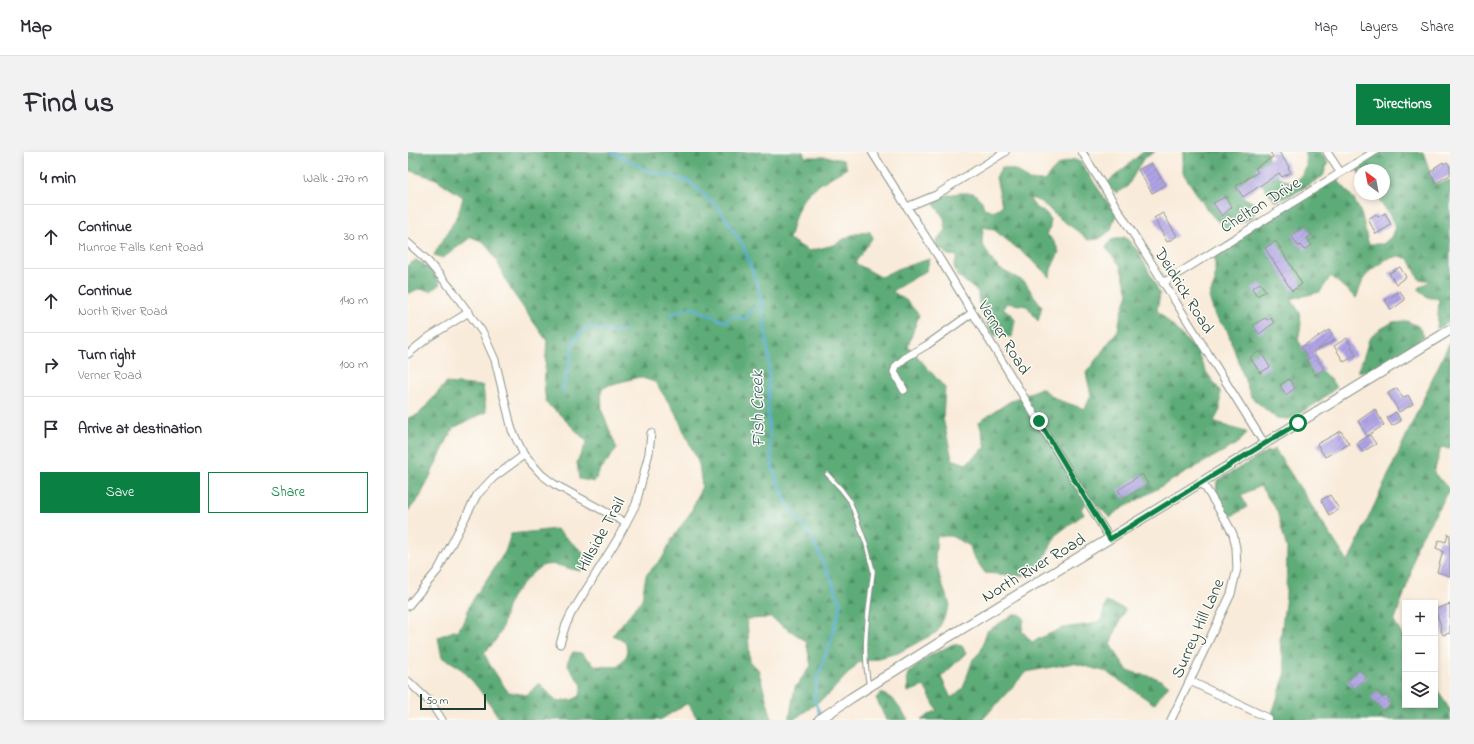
<!DOCTYPE html>
<meta charset="utf-8">
<style>
body{margin:0;font-family:"Indie Flower",sans-serif;background:#f2f2f3;color:#2b2b33}
.controls{position:absolute;right:12px;bottom:12px;display:grid;overflow:hidden;border-radius:0px;box-shadow:0 2px 6px #0003}
.controls button{width:36px;height:36px;display:grid;place-items:center;padding:0;border:0;border-bottom:1px solid #e1e1e2;background:#fff;color:#2b2b33;font:20px sans-serif}
.compass{position:absolute;left:946px;top:12px;width:36px;height:36px;border-radius:50%;background:#fff;box-shadow:0 2px 6px #0003;rotate:328deg}
.scale{position:absolute;left:12px;bottom:10px;width:66px;box-sizing:border-box;padding-left:4px;border:2px solid #1f3d34;border-top:0;font-size:11px;line-height:14px;white-space:nowrap;color:#1f3d34;-webkit-text-stroke:3px #fdfcf7;paint-order:stroke}
.stop{position:absolute;width:12px;height:12px;margin:-9px;border:3px solid #0b8043;border-radius:50%;background:#fff}
.stop.end{background:#0b8043;border-color:#fff;box-shadow:0 1px 4px #0008}
.list{margin:0;padding:0;list-style:none}
h2{display:flex;justify-content:space-between;align-items:center;height:52px;margin:0;padding:0 16px;font-size:17px}
h2 small{font-size:13px;font-weight:400;color:#7c7c81}
.list li{display:grid;grid-template-columns:26px 1fr auto;gap:12px;align-items:center;box-sizing:border-box;height:64px;padding:0 16px;border-top:1px solid #e1e1e2}
.list b{display:block;font-size:15px;white-space:nowrap}
.list p{margin:0;font-size:13px;white-space:nowrap;color:#7c7c81}
.list em{font-size:13px;font-style:normal;color:#7c7c81}
.actions{display:flex;gap:8px;padding:12px 16px}
.actions a{flex:1;padding:9px 0;border:1px solid #0b8043;border-radius:0px;text-align:center;font-size:14px;color:#0b8043}
.actions .main{background:#0b8043;color:#fff}
.icon{flex:none;width:22px;height:22px;fill:none;stroke:currentColor;stroke-width:2;stroke-linecap:round;stroke-linejoin:round}
.map{position:relative;flex:none;width:1042px;height:568px;overflow:hidden;border-radius:0px}
header{display:flex;align-items:center;gap:24px;box-sizing:border-box;height:56px;padding:0 20px;background:#fff;border-bottom:1px solid #e1e1e2}
header strong{font-size:19px}
nav{display:flex;gap:22px;margin-inline-start:auto;font-size:14px}
.intro{display:flex;align-items:center;justify-content:space-between;box-sizing:border-box;height:96px;padding:0 24px}
h1{margin:0;font-size:28px}
.button{padding:10px 18px;border-radius:0px;background:#0b8043;color:#fff;font-size:14px;font-weight:700}
main{display:flex;gap:24px;padding:0 24px}
aside{flex:1;background:#fff;border-radius:0px;box-shadow:0 2px 6px #0003}
.map>svg:first-child{display:block}
.forest{fill:url(#forest-firs);stroke:#3e7456}
.lines{fill:none;stroke-linecap:round;stroke-linejoin:round}
.stream{stroke:#52abd0;stroke-width:2.5}
.building{fill:url(#building-hatch)}
.service-casing{stroke:#8c9487;stroke-width:5.5}
.minor-casing{stroke:#8c9487;stroke-width:9}
.tertiary-casing{stroke:#8c9487;stroke-width:11}
.service{stroke:#fff;stroke-width:3.5}
.minor{stroke:#fff;stroke-width:7}
.tertiary{stroke:#fff;stroke-width:9}
.route{stroke:#0b8043;stroke-width:5}
.labels{text-anchor:middle;stroke-width:3;stroke-linejoin:round;paint-order:stroke}
.street-label{font-size:17px;fill:#1f3d34;stroke:#fdfcf7}
.water-label{font-size:18px;font-style:italic;fill:#2e5e63;stroke:#fdfcf7}
</style>
<header>
<strong>Map</strong>
<nav><a>Map</a><a>Layers</a><a>Share</a></nav>
</header>
<div class="intro"><h1>Find us</h1><a class="button">Directions</a></div>
<main>
<aside>
<h2>4 min<small>Walk · 270 m</small></h2>
<ul class="list">
<li><svg class="icon" aria-label="ahead" viewBox="0 0 24 24"><path d="M12 20V5M6 11l6-6 6 6"/></svg><div><b>Continue</b><p>Munroe Falls Kent Road</p></div><em>30 m</em></li>
<li><svg class="icon" aria-label="ahead" viewBox="0 0 24 24"><path d="M12 20V5M6 11l6-6 6 6"/></svg><div><b>Continue</b><p>North River Road</p></div><em>140 m</em></li>
<li><svg class="icon" aria-label="right" viewBox="0 0 24 24"><path d="M7 20v-9h11M14 6l5 5-5 5"/></svg><div><b>Turn right</b><p>Verner Road</p></div><em>100 m</em></li>
<li><svg class="icon" aria-label="arrive" viewBox="0 0 24 24"><path d="M6 21V4h12l-3 4 3 4H6"/></svg><div><b>Arrive at destination</b></div></li>
</ul>
<div class="actions"><a class="main">Save</a><a>Share</a></div>
</aside>
<div class="map">
<svg width="1042" height="568" viewBox="0 0 1042 568">
<defs>
<pattern id="forest-firs" width="22" height="20" patternUnits="userSpaceOnUse"><rect width="22" height="20" fill="#5dac78"/><path d="M5 1l3.5 6h-7zM16 11l3.5 6h-7z" fill="#4c8d63"/></pattern>
<pattern id="building-hatch" width="6" height="6" patternUnits="userSpaceOnUse"><rect width="6" height="6" fill="#b0a3e6"/><path d="M-1 1l2-2M0 6l6-6M5 7l2-2" fill="none" stroke="#8f86bb"/></pattern>
</defs>
<rect width="100%" height="100%" fill="#fdfcf7"/>
<filter id="ink" filterUnits="userSpaceOnUse"><feTurbulence type="fractalNoise" baseFrequency=".025" numOctaves="2"/><feDisplacementMap in="SourceGraphic" scale="8" xChannelSelector="R" yChannelSelector="G"/><feConvolveMatrix kernelMatrix="1 2 1 2 8 2 1 2 1" color-interpolation-filters="sRGB"/></filter>
<filter id="wash" filterUnits="userSpaceOnUse"><feTurbulence type="fractalNoise" baseFrequency=".012" numOctaves="4" result="noise"/><feDisplacementMap in="SourceGraphic" scale="16" xChannelSelector="R" yChannelSelector="G"/><feGaussianBlur stdDeviation="0.9" result="paint"/><feColorMatrix in="noise" values="0 0 0 0 0 0 0 0 0 0 0 0 0 0 0 0 0 1.4 0 .05"/><feComposite in="paint" operator="in"/></filter>
<g filter="url(#wash)">
<rect width="100%" height="100%" fill="#f9ebda"/>
<g class="forest">
<path d="M 0,0 L 395,0 L 397,5 L 419,5 L 435,8 L 439,16 C 426,24 409,32 398,44 C 388,55 385,73 381,87 L 401,99 L 426,93 L 443,83 L 461,79 L 465,85 L 447,111 L 473,125 L 489,117 L 522,107 L 518,119 L 484,139 L 499,149 L 511,163 L 500,194 L 537,236 L 535,266 L 544,307 L 558,312 L 578,295 L 571,270 L 601,250 L 633,236 L 650,248 L 677,257 L 683,243 L 678,221 L 710,178 L 712,166 L 720,141 L 712,113 L 698,96 L 703,88 L 717,85 L 731,100 L 752,142 L 749,158 L 789,199 L 797,218 L 812,239 L 812,258 L 806,269 L 824,276 L 838,280 L 839,282 L 830,291 L 708,360 L 702,366 L 682,346 L 673,357 L 676,362 L 649,382 L 634,410 L 615,424 L 577,421 L 565,404 L 562,394 L 543,384 L 529,384 L 527,405 L 533,430 L 542,453 L 529,480 L 490,501 L 450,511 L 420,543 L 385,568 L 381,568 L 387,535 L 403,514 L 398,489 L 363,466 L 339,467 L 342,510 L 350,517 L 364,568 L 290,568 L 280,551 L 252,568 L 92,568 C 85,555 62,524 51,515 C 45,511 40,508 34,506 L 30,485 L 51,477 L 58,465 L 62,452 L 97,400 L 103,382 L 148,377 L 177,402 L 178,410 L 173,419 C 161,418 147,409 134,414 C 127,417 107,439 103,447 C 97,456 97,467 94,476 C 90,487 83,494 76,501 L 82,513 L 100,540 L 119,543 L 131,531 L 148,549 L 164,548 L 172,544 L 174,533 L 165,522 L 159,511 L 165,500 L 173,501 L 188,514 L 210,515 L 219,503 L 218,491 L 205,483 L 234,447 L 238,423 L 255,405 L 264,387 L 283,360 L 294,334 L 291,312 L 267,260 L 247,230 L 231,225 L 201,233 L 193,238 L 194,259 L 209,297 L 193,317 L 186,330 L 171,327 L 169,310 L 179,290 L 149,260 L 138,251 L 136,234 L 139,189 L 103,138 L 88,107 L 76,90 L 63,85 L 35,106 L 26,103 C 36,84 51,67 55,45 L 28,27 L 0,18 Z"/>
<polygon points="735,0 747,0 735,7 719,35 709,41 702,36 700,30"/>
<path d="M 775,0 L 859,0 L 861,14 L 875,28 L 886,30 C 897,21 901,15 896,0 L 912,0 L 920,11 L 915,24 L 889,40 L 867,50 L 846,21 L 828,34 L 835,45 L 846,51 L 847,60 L 843,66 L 817,77 L 800,59 L 775,21 Z"/>
<path d="M 966,0 L 1015,0 L 1027,33 L 1042,28 L 1042,170 L 1029,177 L 1031,148 L 1028,146 C 1019,147 1015,143 1010,136 L 1022,129 L 1011,127 L 1001,107 L 991,104 L 979,107 L 964,117 L 956,126 L 948,146 L 923,124 L 912,140 L 883,147 L 892,161 L 893,173 L 890,188 L 900,204 L 929,235 L 907,252 L 882,267 L 868,266 L 843,245 L 819,178 L 807,164 L 801,145 L 807,130 L 807,99 L 925,24 C 936,34 946,45 952,59 C 957,69 956,80 961,92 L 975,92 L 983,85 L 987,75 L 981,62 L 966,42 L 976,42 L 976,18 L 952,18 L 952,23 L 945,12 Z"/>
<path d="M 669,7 C 684,24 693,45 709,61 L 705,70 L 703,78 L 691,87 L 680,88 C 671,79 660,73 650,65 C 640,57 635,48 621,46 L 628,56 C 642,60 646,69 639,82 L 647,91 L 651,100 L 643,117 L 642,126 L 625,109 L 585,77 L 575,75 L 574,91 L 585,110 L 592,117 L 617,130 L 624,141 L 634,154 L 630,169 L 619,154 L 598,151 L 595,157 L 604,163 L 607,168 L 604,185 L 586,183 C 577,169 570,157 570,140 L 549,123 L 546,113 L 550,104 L 540,103 L 528,93 L 528,89 L 538,78 L 536,66 L 526,52 L 535,44 L 551,41 L 566,41 L 574,49 L 576,56 L 586,59 L 594,54 L 588,25 L 594,15 L 610,19 L 620,28 L 636,29 C 647,15 651,10 669,7 Z"/>
<path d="M 8,108 C 20,114 27,120 32,132 L 23,139 L 10,137 L 0,142 L 0,113 Z"/>
<polygon points="999,169 1010,174 1016,184 987,205 975,212 956,220 950,219 956,204 961,187 971,178 985,170"/>
<polygon points="1042,189 1042,297 1033,295 1026,321 1042,338 1008,394 1002,425 986,470 997,487 997,553 1027,553 1027,534 1042,558 1042,568 862,568 878,520 872,490 878,444 879,397 869,359 852,334 833,343 839,355 822,365 808,340 809,329 860,299 861,300 867,297 940,410"/>
<polygon points="38,231 75,234 78,260 45,276 12,345 0,359 0,266 11,262"/>
<polygon points="698,450 717,457 702,492 720,519 749,526 761,533 746,552 699,520 665,511 618,520 574,568 513,568 529,558 516,534 500,540 499,523 518,506 545,492 554,494 558,501 533,525 543,546 555,536 565,507 573,499 579,479 605,463 612,462 616,466 614,479 624,490 654,476 684,472 693,468"/>
<polygon points="473,541 485,547 500,568 478,568 468,546"/>
</g>
<g class="lines">
<g class="stream">
<polyline points="204,0 240,19 281,29 310,55 335,93 352,140 361,206 360,262 364,314 379,352 400,379 421,422 433,452 423,488 409,527 406,548 413,564"/>
<polyline points="261,163 284,155 317,170 325,164 337,167 353,149"/>
<polyline points="154,241 163,205 165,189 180,174 204,180 217,178"/>
</g>
</g>
<g id="blocks">
<g class="building">
<polygon points="862,0 871,0 881,15 880,16 883,20 874,25 871,21 835,45 828,34 850,20 847,16 865,5"/>
<polygon points="1035,10 1036,12 1039,10 1042,14 1042,23 1028,31 1021,21 1027,17 1026,16"/>
<polygon points="743,11 758,33 744,41 730,18"/>
<polygon points="817,45 824,55 814,64 805,51"/>
<polygon points="755,61 769,84 759,90 746,66"/>
<polygon points="977,61 983,73 968,82 960,67 968,62 970,65"/>
<polygon points="898,74 904,83 899,86 904,93 896,98 892,93 890,94 883,83"/>
<polygon points="868,89 894,132 884,139 857,96"/>
<polygon points="992,115 998,125 988,132 981,121"/>
<polygon points="852,131 858,139 849,144 844,136"/>
<polygon points="992,139 997,148 983,158 977,148"/>
<polygon points="857,166 859,168 863,166 866,171 851,182 845,173"/>
<polygon points="921,178 927,188 905,200 916,217 907,223 898,208 901,207 893,195"/>
<polygon points="939,186 948,203 936,210 926,194"/>
<polygon points="852,199 862,215 852,221 842,205"/>
<polygon points="881,227 887,236 878,243 872,233"/>
<polygon points="989,236 995,246 1000,243 1005,252 991,260 980,241"/>
<polygon points="967,257 976,273 959,284 950,269"/>
<polygon points="988,260 993,269 984,274 979,266"/>
<polygon points="933,279 941,292 917,305 909,292"/>
<polygon points="962,283 968,292 954,300 949,291"/>
<polygon points="734,322 740,332 716,347 710,338"/>
<polygon points="922,343 931,357 921,363 913,348"/>
<polygon points="1040,382 1042,383 1042,424 1029,420 1035,399 1028,396 1031,388 1038,390"/>
<polygon points="1042,452 1042,481 1035,483 1032,475 1033,474 1027,457"/>
<polygon points="951,517 959,525 946,537 939,529"/>
<polygon points="969,539 975,545 977,543 981,547 980,549 983,552 976,559 962,546"/>
</g>
</g>
</g>
<g filter="url(#ink)">
<use href="#blocks" fill-opacity="0" stroke="#8c9487" stroke-width="1"/>
<g class="lines">
<defs>
<path id="service" d="M 419,322 L 433,337 L 442,349 L 458,392 L 465,419 C 461,456 453,496 461,534"/>
<g id="minor">
<polyline points="464,0 535,112 702,387"/>
<polyline points="674,0 856,291"/>
<polyline points="919,0 932,20"/>
<polyline points="499,55 528,43 597,0"/>
<polyline points="0,91 17,106 45,139 75,181 87,208 104,278 116,303 134,323 146,332 218,371"/>
<polyline points="755,131 966,0"/>
<polyline points="0,202 21,185 61,160"/>
<polyline points="496,238 486,220 488,214 497,206 519,193 564,161"/>
<polyline points="0,454 30,418 69,343 85,326 116,303"/>
<polyline points="152,492 157,475 163,462 210,386 228,352 241,301 243,281"/>
<polyline points="0,529 23,551 34,568"/>
<polyline points="782,529 860,566"/>
<polyline points="763,568 823,442 829,417 828,396 825,382 818,369 794,330"/>
</g>
<polyline id="tertiary" points="411,568 443,546 534,489 1042,178"/>
</defs>
<use href="#service" class="service-casing"/>
<use href="#minor" class="minor-casing"/>
<use href="#tertiary" class="tertiary-casing"/>
<use href="#service" class="service"/>
<use href="#minor" class="minor"/>
<use href="#tertiary" class="tertiary"/>
</g>
</g>
<g class="lines" filter="url(#ink)">
<polyline class="route" points="631,269 702,387 890,271"/>
</g>
<g class="labels">
<g class="street-label">
<text transform="translate(852 52) rotate(-32)" y="6">Chelton Drive</text>
<text transform="translate(777 138) rotate(58)" y="6">Deidrick Road</text>
<text transform="translate(597 185) rotate(58)" y="6">Verner Road</text>
<text transform="translate(192 382) rotate(-61)" y="6">Hillside Trail</text>
<text transform="translate(625 415) rotate(-31)" y="6">North River Road</text>
<text transform="translate(789 476) rotate(-66)" y="6">Surrey Hill Lane</text>
</g>
<g class="water-label">
<text transform="translate(349 257) rotate(-91)" y="6">Fish Creek</text>
</g>
</g>
</svg>
<div class="controls">
<button>+</button>
<button>−</button>
<button><svg class="icon" aria-label="layers" viewBox="0 0 24 24"><path d="M12 4l9 5-9 5-9-5zM3 14l9 5 9-5"/></svg></button>
</div>
<svg class="compass" viewBox="-18 -18 36 36"><path d="M0-13l5 13h-10z" fill="#e53935"/><path d="M0 13l5-13h-10z" fill="#7c7c81"/></svg>
<div class="scale">50 m</div>
<div class="stop" style="left:890px;top:271px"></div>
<div class="stop end" style="left:631px;top:269px"></div>
</div>
</main>
